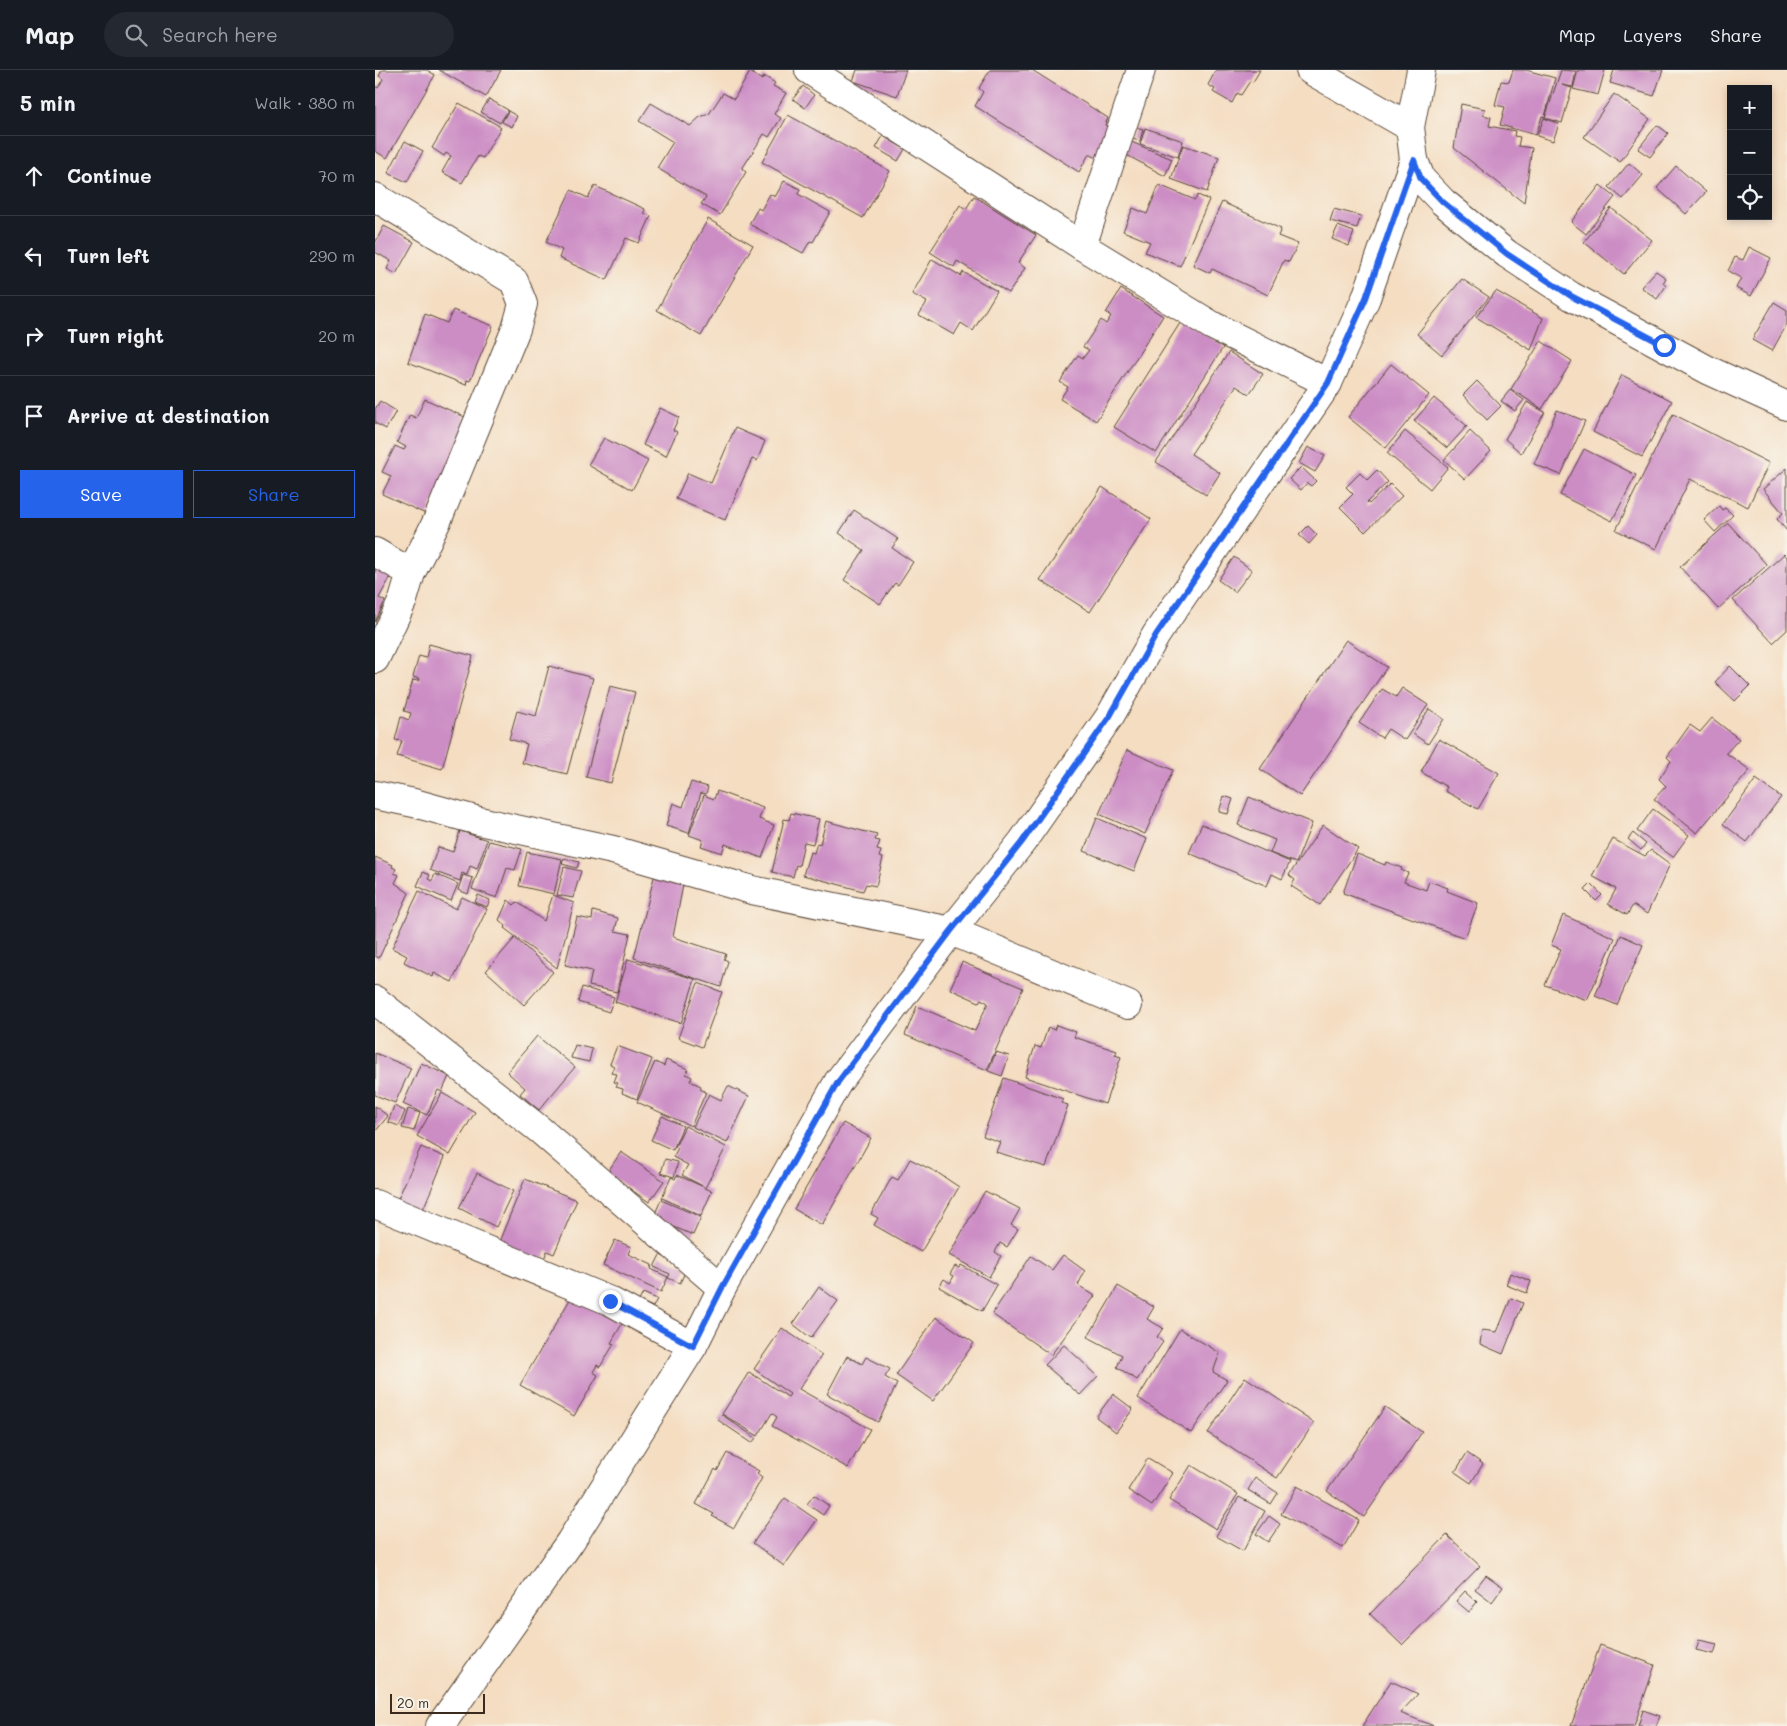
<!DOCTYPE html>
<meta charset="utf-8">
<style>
body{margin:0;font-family:Mali,sans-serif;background:#242831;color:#f1f3f6}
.controls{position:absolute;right:15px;top:15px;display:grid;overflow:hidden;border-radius:0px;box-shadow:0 2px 8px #0003}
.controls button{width:45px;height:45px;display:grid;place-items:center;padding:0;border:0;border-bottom:1px solid #363941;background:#171b24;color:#f1f3f6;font:25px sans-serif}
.scale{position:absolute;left:15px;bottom:12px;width:95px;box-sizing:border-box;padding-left:5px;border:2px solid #3b2a1e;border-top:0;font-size:14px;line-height:18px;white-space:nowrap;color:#3b2a1e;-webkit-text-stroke:4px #f7f3e8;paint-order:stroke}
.stop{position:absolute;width:15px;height:15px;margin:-11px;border:4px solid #2563eb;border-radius:50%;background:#fff}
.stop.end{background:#2563eb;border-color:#fff;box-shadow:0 1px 5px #0008}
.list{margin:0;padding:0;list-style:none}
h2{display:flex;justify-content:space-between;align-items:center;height:65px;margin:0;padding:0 20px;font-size:21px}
h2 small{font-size:16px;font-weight:400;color:#9ea1a6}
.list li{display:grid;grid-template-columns:32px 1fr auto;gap:15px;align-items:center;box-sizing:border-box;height:80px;padding:0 20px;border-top:1px solid #363941}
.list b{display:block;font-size:19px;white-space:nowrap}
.list em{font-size:16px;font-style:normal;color:#9ea1a6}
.actions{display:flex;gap:10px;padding:15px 20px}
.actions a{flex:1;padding:11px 0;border:1px solid #2563eb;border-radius:0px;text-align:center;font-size:18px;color:#2563eb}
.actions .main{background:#2563eb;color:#fff}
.icon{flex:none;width:28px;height:28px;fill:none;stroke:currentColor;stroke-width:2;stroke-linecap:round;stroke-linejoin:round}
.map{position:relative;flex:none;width:1412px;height:1656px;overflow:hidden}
header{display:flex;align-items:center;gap:30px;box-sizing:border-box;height:70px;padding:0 25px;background:#171b24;border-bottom:1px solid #363941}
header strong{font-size:24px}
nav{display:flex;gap:28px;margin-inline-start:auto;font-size:18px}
.search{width:350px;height:45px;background:#242831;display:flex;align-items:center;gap:12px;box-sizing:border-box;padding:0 18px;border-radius:28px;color:#9ea1a6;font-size:19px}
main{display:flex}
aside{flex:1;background:#171b24}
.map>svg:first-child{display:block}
.building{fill:#cc8dc5}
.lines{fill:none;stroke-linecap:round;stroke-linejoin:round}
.minor-casing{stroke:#574536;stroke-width:30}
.minor{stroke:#fff;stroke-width:28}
.route{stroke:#2563eb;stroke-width:6}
</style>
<header>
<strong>Map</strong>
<div class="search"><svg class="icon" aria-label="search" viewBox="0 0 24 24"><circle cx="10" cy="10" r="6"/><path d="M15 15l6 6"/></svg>Search here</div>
<nav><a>Map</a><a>Layers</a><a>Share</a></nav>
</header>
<main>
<aside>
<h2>5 min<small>Walk · 380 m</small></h2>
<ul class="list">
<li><svg class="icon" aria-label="ahead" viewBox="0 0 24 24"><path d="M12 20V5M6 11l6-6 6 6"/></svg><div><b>Continue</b></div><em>70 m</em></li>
<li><svg class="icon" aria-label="left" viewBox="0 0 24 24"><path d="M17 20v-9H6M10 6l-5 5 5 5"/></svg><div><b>Turn left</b></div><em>290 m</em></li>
<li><svg class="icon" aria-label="right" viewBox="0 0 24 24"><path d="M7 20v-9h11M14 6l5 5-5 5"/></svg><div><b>Turn right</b></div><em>20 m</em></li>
<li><svg class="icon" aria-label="arrive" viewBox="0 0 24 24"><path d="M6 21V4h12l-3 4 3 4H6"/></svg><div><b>Arrive at destination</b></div></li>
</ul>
<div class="actions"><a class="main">Save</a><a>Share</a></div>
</aside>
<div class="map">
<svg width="1412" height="1656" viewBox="0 0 1412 1656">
<rect width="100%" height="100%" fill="#f7f3e8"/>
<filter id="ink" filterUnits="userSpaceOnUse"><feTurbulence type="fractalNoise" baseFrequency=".02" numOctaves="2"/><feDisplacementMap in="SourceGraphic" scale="10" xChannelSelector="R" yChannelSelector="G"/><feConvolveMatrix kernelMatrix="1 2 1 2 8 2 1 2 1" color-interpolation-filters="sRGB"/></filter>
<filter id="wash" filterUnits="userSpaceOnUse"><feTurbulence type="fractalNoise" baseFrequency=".0096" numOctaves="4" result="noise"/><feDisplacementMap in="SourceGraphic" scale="20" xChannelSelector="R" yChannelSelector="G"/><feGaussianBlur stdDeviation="1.12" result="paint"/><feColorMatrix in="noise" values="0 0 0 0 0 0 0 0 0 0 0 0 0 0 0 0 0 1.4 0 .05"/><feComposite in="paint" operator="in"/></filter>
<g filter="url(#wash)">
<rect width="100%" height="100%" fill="#f4ddc1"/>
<g id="blocks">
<g class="building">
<polygon points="7,0 52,0 60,5 12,88 0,81 0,16 3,18 8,9 4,6"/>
<polygon points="64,0 126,0 111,27"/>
<polygon points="482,0 531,0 522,26 478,11"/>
<polygon points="615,0 657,0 733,48 730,55 735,59 722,88 714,84 704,102 600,36 608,22 604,18"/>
<polygon points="841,0 885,0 878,12 875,11 866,25 862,23 857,33 838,22 840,19 833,15"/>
<polygon points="1138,0 1151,0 1180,8 1170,47 1167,46 1161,65 1125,55 1130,37 1120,35 1126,11 1134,12"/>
<polygon points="1186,0 1201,1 1198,17 1187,15 1197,18 1187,53 1170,48"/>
<polygon points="1203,0 1230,0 1223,25 1198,19"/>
<polygon points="1239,0 1288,0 1279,26 1235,13"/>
<polygon points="375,2 387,10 389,6 400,13 398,16 411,23 399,44 406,48 394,67 389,64 367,99 371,102 345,145 326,134 331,127 282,98 298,72 264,51 276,33 315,56 325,47 334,44 348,23 359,29"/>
<polygon points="428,16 439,25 430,38 418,29"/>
<polygon points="1239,24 1275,49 1245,92 1209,67"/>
<polygon points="114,29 133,40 125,53 106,42"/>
<polygon points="84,33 126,57 108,88 103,86 87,113 67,102 76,86 71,83 69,86 57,78"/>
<polygon points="1086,34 1110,39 1108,45 1116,47 1114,56 1140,61 1139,66 1145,67 1143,76 1157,78 1149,133 1079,78"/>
<polygon points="133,41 142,46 137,57 127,52"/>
<polygon points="413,45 515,101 488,148 387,92"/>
<polygon points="1169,48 1184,54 1178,71 1162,66"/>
<polygon points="1282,55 1293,63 1275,87 1263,79"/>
<polygon points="760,57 768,59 765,71 757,69"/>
<polygon points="770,58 808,71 803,87 765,74"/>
<polygon points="508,66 530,79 523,91 501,78"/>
<polygon points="30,71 48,81 32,112 13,103"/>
<polygon points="754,71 797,89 790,106 748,83"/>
<polygon points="808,75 844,87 832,122 796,109"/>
<polygon points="1254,93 1268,105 1248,129 1234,117"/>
<polygon points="1301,96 1331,122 1311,144 1282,118"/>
<polygon points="409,111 425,119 423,124 455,142 438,172 435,171 428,183 374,154 383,138 386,140 395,124 400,127"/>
<polygon points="784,115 820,130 823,125 834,130 805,196 770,182 775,172 748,161 758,138 772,144"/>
<polygon points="1225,115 1240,127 1211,164 1196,152"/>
<polygon points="220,116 270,139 269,143 276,146 264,173 251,168 232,210 184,188 187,180 171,172 196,120 213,128"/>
<polygon points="599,126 661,165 643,193 650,198 634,223 582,191 579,197 555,182 585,135 591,139"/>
<polygon points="847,132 906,159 903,166 923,174 914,192 909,190 893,225 837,199 835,203 818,195"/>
<polygon points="1236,138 1277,170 1249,204 1209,172"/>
<polygon points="959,139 986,146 982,158 955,151"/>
<polygon points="333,149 378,175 326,266 282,240"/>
<polygon points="9,156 39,172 21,204 12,199 16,191 0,182 0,173"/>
<polygon points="963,156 979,162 974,176 957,169"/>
<polygon points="1374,177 1396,188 1376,226 1361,218 1366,208 1353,201 1360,187 1368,190"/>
<polygon points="557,189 586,206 588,202 622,221 598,261 586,253 579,265 544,245 552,232 537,224"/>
<polygon points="1281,201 1291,208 1288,213 1291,216 1282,229 1266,217"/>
<polygon points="1087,209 1114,227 1067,285 1042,264"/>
<polygon points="746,219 788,246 721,351 685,329 693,317 685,312 703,285 708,288 714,280 708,277 726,250 731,254 736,246 731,243"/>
<polygon points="1121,221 1168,248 1156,280 1101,247"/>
<polygon points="1399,232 1412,240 1412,254 1397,281 1377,270"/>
<polygon points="78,240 118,256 95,311 92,310 91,315 33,292 50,244 72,253"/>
<polygon points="807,250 849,276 781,383 739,357"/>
<polygon points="1166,271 1197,291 1167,339 1136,319"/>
<polygon points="854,282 888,304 874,324 861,316 816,384 845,403 831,425 781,392"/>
<polygon points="1016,294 1054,325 1011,378 973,347"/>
<polygon points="1247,305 1297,331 1267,387 1218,362"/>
<polygon points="1102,311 1126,336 1112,350 1088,325"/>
<polygon points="1135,320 1149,330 1140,341 1126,331"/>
<polygon points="1059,328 1092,356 1072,378 1039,351"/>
<polygon points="50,329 90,347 88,350 95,353 53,445 7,424 16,406 7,402 20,376 29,380 31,377 22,372 35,345 41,348"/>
<polygon points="5,331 21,341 11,359 0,353 0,339"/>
<polygon points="1152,332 1170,342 1146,383 1130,369"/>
<polygon points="285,338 304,347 298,360 302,362 291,386 268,375"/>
<polygon points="1182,340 1210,351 1186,405 1159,394"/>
<polygon points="1298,344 1394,393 1373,437 1315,409 1281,479 1241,460"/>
<polygon points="360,358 390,371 382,391 377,389 350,450 301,429 313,403 336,413"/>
<polygon points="1030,361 1073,397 1055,419 1012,383"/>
<polygon points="1095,361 1116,381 1090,409 1069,390"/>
<polygon points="229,368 273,391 257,420 213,395"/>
<polygon points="933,377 950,386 940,402 924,393"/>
<polygon points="1209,379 1261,405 1237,451 1185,425"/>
<polygon points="926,397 941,411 936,416 932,413 926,420 914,409"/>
<polygon points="1412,398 1412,461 1402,449 1408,443 1388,419"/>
<polygon points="1002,400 1013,412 992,432 994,434 1015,414 1027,426 990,462 965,437 978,424 971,417 985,403 992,410"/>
<polygon points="727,417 776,449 715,542 665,510"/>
<polygon points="1344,436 1347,440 1350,438 1358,445 1340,462 1329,450"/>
<polygon points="479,440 523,469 517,478 538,492 523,515 520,513 505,534 469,510 489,480 464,463"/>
<polygon points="1353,453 1392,495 1343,539 1305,497"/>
<polygon points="933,456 942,465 934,474 924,465"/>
<polygon points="1409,484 1412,487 1412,560 1398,573 1358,530"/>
<polygon points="859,487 877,500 860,522 843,510"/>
<polygon points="0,490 17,504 4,528 10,531 0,552"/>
<polygon points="971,570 1012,597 925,726 885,699"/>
<polygon points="54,574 98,586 67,699 22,686 27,671 20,670 26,647 34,650 36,643 29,641 38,610 44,611 45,609 38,607 44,586 51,588"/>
<polygon points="174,596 218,608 192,704 147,693 152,674 134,669 142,641 161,646"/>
<polygon points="1355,596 1375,616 1360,631 1340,612"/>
<polygon points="235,616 260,622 236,713 211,707"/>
<polygon points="1027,618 1053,635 1030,670 1013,659 1007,668 984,653 1007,619 1021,627"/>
<polygon points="1054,639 1069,649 1053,674 1038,664"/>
<polygon points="1337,648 1364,669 1351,683 1375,700 1322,763 1279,729 1291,716 1284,709 1296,691 1292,687 1315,655 1325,662"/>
<polygon points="1064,669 1124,703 1103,739 1070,721 1072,717 1046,702"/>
<polygon points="752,680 798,700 770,764 724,744"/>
<polygon points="1381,709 1406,727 1372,772 1348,754"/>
<polygon points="316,712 333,717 331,724 326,723 314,763 291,756 298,733 308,737"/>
<polygon points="342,721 388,738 384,749 399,755 387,788 350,774 347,783 326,776 328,770 314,765 329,725 339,729"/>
<polygon points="849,726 858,729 853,744 844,742"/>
<polygon points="874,727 937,753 921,793 895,783 900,770 863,755"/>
<polygon points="1278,739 1314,765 1298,787 1262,761"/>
<polygon points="416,743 444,749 438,774 429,772 424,796 421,795 418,807 397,802 409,749 414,750"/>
<polygon points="722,748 772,769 759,801 709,781"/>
<polygon points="451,751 502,765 500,770 505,771 502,780 506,781 504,787 508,788 501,816 491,814 488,821 428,805 435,782 439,783 442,773 445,774"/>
<polygon points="827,754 915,792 907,809 897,804 892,816 814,783"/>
<polygon points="948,755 983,779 945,835 916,816 920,810 914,805"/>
<polygon points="85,761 112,770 102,799 95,796 92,805 87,803 85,811 55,800 63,777 78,782"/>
<polygon points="1258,763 1271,774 1266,780 1253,769"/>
<polygon points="1238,769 1270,786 1276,780 1295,794 1272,844 1258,835 1252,845 1233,834 1241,819 1217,806"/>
<polygon points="114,771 147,779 140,800 132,798 122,828 97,819"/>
<polygon points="152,782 187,789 179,824 144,816"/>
<polygon points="982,784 1010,795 1011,792 1027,798 1026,800 1033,803 1029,812 1051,820 1054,811 1073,818 1072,821 1103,833 1090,868 968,823"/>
<polygon points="0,787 18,795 17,797 21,799 19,803 24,805 20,813 34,823 4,888 0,886"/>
<polygon points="189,788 204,792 202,798 187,794"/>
<polygon points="189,797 206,801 198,828 182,825"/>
<polygon points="48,802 55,805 53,809 57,811 60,804 83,814 76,831 42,816"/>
<polygon points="88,805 98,808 93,824 83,820"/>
<polygon points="279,807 308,815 298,867 351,884 349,889 353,891 346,917 259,888"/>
<polygon points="1216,814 1227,825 1221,831 1210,820"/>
<polygon points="44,821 81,839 87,827 112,839 77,912 59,903 58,907 29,892 32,886 17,878"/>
<polygon points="103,825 115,830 112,837 100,832"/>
<polygon points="178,825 199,833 182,898 129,858 131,856 124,850 133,830 139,835 142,832 169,851"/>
<polygon points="218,841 243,848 240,861 255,864 242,922 214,916 217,901 190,895 202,847 217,850"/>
<polygon points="1188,845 1240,868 1212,930 1170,915 1186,879 1176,875"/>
<polygon points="1246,865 1268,875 1242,935 1220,926"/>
<polygon points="140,868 178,902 149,935 111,901"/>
<polygon points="253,889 320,909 306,953 240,932"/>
<polygon points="587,892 648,918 612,1000 530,965 542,936 600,961 613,933 606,929 604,932 575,919"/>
<polygon points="323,913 347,922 327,977 303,968"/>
<polygon points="207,917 239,927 234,942 203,932"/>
<polygon points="681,955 701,962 699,967 742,981 740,985 746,987 730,1034 650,1007 660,976 666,978 673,957 679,960"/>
<polygon points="162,966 200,997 164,1040 145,1024 150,1018 132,1002"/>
<polygon points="200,975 217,979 214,992 196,988"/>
<polygon points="242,976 277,989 262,1029 247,1023 248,1019 241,1017 243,1013 239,1012 242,1004 236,1003 239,996 235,994"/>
<polygon points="621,982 634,986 627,1006 613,1001"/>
<polygon points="0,983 36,998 20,1033 0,1025"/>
<polygon points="291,990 313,999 311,1004 317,1007 315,1011 326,1016 325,1019 331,1022 316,1056 262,1032 280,992 289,996"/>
<polygon points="46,993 74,1006 67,1022 63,1020 52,1045 28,1034"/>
<polygon points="629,1008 688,1029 686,1033 693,1035 671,1097 621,1082 625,1072 608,1066"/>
<polygon points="353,1016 374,1026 352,1073 318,1057 334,1024 346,1030"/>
<polygon points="67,1023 100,1042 75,1085 42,1066"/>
<polygon points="0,1036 13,1046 0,1062"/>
<polygon points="19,1036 30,1041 24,1056 13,1052"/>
<polygon points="33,1039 45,1043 39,1061 27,1058"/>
<polygon points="287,1046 308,1056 298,1080 276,1070"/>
<polygon points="468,1053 496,1068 447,1155 419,1139"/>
<polygon points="310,1056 351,1077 330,1118 337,1121 326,1146 287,1128 296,1107 300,1109 302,1105 329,1117 307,1105 313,1095 298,1087 303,1078 300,1077"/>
<polygon points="46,1077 70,1087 46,1144 21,1133"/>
<polygon points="246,1082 289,1111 274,1132 232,1103"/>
<polygon points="290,1089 303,1092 299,1107 286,1103"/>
<polygon points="535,1089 563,1103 584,1117 546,1182 499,1155 503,1148 496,1144 517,1107 523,1110"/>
<polygon points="102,1103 138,1121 121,1157 84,1138"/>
<polygon points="150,1109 202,1130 179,1184 172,1181 168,1192 123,1174"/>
<polygon points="610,1121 645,1139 636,1155 643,1159 632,1177 625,1173 620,1182 626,1186 614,1207 574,1185"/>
<polygon points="286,1130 326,1147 318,1165 278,1148"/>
<polygon points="240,1170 256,1177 253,1184 277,1195 276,1199 293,1207 286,1222 228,1195"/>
<polygon points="285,1185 312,1198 305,1213 293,1208 295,1204 279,1197"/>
<polygon points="688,1185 710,1201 703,1215 720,1226 676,1285 617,1244 656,1186 677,1200"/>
<polygon points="586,1195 622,1215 607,1241 564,1217 569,1209 575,1213 579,1206 575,1204 580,1196 584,1198"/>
<polygon points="1135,1203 1156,1211 1152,1223 1131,1215"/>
<polygon points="743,1216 779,1237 772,1249 788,1258 782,1267 788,1272 762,1310 742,1297 747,1285 713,1267"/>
<polygon points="444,1217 463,1231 436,1268 418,1254"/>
<polygon points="268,1223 282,1229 278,1237 264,1231"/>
<polygon points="197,1226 247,1254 236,1273 239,1274 225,1297 222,1295 218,1302 223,1305 199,1346 145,1315"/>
<polygon points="1136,1228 1148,1233 1128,1284 1105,1274 1107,1260 1122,1262"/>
<polygon points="561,1247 599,1273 558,1331 521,1305"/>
<polygon points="407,1258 447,1285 424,1319 495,1359 473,1398 397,1356 402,1347 397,1343 383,1366 347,1344 374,1302 413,1327 415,1324 379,1299"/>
<polygon points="805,1259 845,1283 838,1302 852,1310 816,1363 763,1328"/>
<polygon points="689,1275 723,1306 705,1325 670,1295"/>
<polygon points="472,1286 487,1294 491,1287 515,1299 510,1307 522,1314 503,1352 452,1324"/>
<polygon points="870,1307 939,1353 902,1408 833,1363"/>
<polygon points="738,1324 758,1339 741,1362 721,1347"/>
<polygon points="1010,1337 1047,1362 989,1447 952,1421"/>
<polygon points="347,1345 381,1368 377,1373 343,1350"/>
<polygon points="352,1383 384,1401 382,1404 387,1408 359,1458 337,1446 339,1444 321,1434 340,1399 342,1401"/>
<polygon points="1092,1383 1108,1394 1096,1413 1080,1402"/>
<polygon points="773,1388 798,1403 777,1436 753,1420"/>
<polygon points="816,1395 863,1424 841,1459 794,1430"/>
<polygon points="880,1408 903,1423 896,1434 873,1420"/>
<polygon points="922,1416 984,1450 968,1478 906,1444"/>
<polygon points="439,1425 454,1436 448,1445 432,1434"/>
<polygon points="864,1427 890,1441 868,1481 841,1466"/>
<polygon points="410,1428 442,1450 409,1496 378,1473"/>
<polygon points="894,1446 905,1454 893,1472 881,1464"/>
<polygon points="1072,1465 1105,1496 1027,1575 995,1544"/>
<polygon points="1111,1505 1128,1517 1117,1532 1100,1519"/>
<polygon points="1090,1521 1102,1532 1094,1542 1081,1531"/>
<polygon points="1324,1570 1342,1574 1339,1584 1321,1580"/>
<polygon points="1225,1575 1280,1595 1259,1656 1196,1656"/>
<polygon points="1016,1611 1043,1624 1025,1643 1059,1656 987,1656"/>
<polygon points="1268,1640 1285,1646 1281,1656 1263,1656"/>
</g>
</g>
</g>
<g filter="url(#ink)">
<use href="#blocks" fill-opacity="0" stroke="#574536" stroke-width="1"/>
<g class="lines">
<defs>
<g id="minor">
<polyline points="434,0 707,176 838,256 953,313"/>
<polyline points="935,0 1035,57"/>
<polyline points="1039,90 1046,109 1068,132 1132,184 1196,226 1333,300 1412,336"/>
<polyline points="0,127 139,211 148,234 141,259 62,451 36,503 28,530 0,589"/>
<polyline points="707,176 766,0"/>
<polyline points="0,482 36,503"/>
<polyline points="0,725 39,733 104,751 238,780 377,820 576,861 753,935"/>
<polyline points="0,930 165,1060 347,1218"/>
<polyline points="0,1134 235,1231 318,1276"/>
<polyline points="65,1656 195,1472 318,1276 347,1218 463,1012 576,861 647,772 735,646 781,565 953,313 991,228 1039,90 1035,57 1046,0"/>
</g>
</defs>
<use href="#minor" class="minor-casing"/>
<use href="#minor" class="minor"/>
</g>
</g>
<g class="lines" filter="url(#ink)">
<polyline class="route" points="235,1231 318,1276 347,1218 463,1012 576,861 647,772 735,646 781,565 953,313 991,228 1039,90 1046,109 1068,132 1132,184 1196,226 1289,275"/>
</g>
</svg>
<div class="controls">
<button>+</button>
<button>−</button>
<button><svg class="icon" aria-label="locate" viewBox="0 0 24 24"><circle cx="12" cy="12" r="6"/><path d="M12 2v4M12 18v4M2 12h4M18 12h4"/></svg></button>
</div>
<div class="scale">20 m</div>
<div class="stop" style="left:1289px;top:275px"></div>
<div class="stop end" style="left:235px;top:1231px"></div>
</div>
</main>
